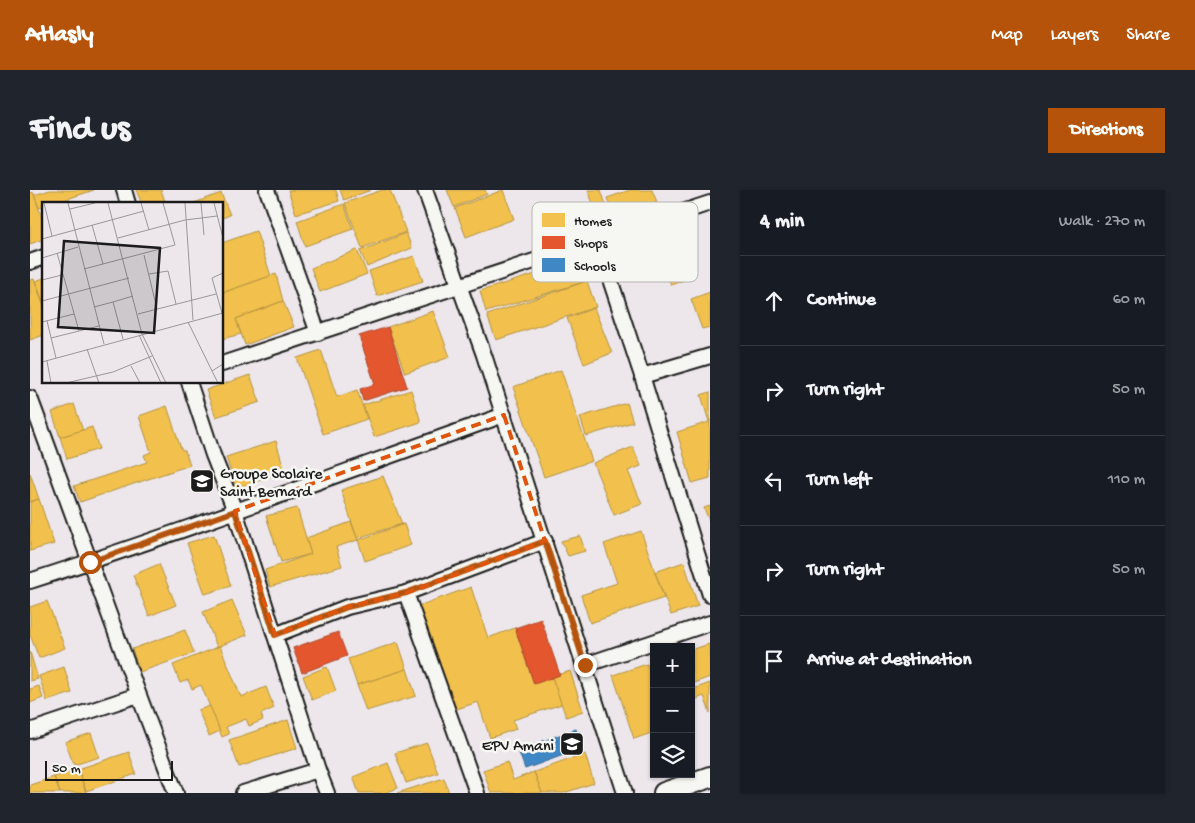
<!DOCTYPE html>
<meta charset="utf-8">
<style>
body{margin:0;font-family:"Gochi Hand",sans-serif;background:#20242c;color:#f1f3f6}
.controls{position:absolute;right:15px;bottom:15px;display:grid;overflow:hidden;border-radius:0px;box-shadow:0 1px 4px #0004}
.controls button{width:45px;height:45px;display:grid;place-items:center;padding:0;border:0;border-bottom:1px solid #363941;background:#171b24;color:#f1f3f6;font:25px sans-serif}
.scale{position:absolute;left:15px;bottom:12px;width:128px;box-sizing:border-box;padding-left:5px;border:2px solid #1c1c1c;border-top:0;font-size:14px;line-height:18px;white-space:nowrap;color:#1c1c1c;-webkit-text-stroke:4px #f6f6f2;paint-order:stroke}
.stop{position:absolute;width:15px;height:15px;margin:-11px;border:4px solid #b45309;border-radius:50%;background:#fff}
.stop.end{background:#b45309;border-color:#fff;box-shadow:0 1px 5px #0008}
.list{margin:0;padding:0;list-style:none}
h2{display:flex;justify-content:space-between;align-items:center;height:65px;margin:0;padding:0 20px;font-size:21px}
h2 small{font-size:16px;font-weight:400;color:#9ea1a6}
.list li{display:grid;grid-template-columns:32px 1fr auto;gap:15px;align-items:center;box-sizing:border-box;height:90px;padding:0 20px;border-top:1px solid #363941}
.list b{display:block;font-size:19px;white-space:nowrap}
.list em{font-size:16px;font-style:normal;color:#9ea1a6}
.icon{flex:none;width:28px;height:28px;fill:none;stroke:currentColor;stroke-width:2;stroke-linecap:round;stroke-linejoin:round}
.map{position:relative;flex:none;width:680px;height:603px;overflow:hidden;border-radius:0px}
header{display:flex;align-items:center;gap:30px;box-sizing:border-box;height:70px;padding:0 25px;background:#b45309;color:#fff}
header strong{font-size:24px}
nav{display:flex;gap:28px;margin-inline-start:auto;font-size:18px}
.intro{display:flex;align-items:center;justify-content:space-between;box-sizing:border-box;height:120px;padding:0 30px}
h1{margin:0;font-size:35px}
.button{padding:12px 22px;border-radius:0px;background:#b45309;color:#fff;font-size:18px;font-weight:700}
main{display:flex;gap:30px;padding:0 30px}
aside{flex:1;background:#171b24;border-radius:0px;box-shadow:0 1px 4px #0004}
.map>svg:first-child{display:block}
.homes{fill:#f2c14e;stroke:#b2903f}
.shops{fill:#e4572e;stroke:#a84529}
.schools{fill:#3f88c5;stroke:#346892}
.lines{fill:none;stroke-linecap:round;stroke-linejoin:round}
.street-casing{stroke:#1c1c1c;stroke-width:18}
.secondary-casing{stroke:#1c1c1c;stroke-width:24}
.street{stroke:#f6f6f2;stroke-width:14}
.secondary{stroke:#f6f6f2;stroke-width:20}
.route{stroke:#b45309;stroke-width:6}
.marked{fill:none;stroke:#de560d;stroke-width:4;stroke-dasharray:10 6;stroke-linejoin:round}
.labels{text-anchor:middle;stroke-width:5;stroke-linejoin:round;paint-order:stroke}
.poi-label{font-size:16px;fill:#1c1c1c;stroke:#f6f6f2;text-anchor:start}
.inset-road{fill:none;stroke:#999699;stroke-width:1}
.view{fill:#1c1c1c;fill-opacity:0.15;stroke:#1c1c1c;stroke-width:2.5}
.inset-edge{fill:none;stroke:#1c1c1c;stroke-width:2.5}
.key{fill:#f6f6f2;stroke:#b5b5b2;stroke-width:1}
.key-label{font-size:14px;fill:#1c1c1c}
</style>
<header>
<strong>Atlasly</strong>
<nav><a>Map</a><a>Layers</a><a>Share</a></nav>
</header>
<div class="intro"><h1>Find us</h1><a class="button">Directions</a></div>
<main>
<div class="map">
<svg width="680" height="603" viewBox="0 0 680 603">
<rect width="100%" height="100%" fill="#ede7ec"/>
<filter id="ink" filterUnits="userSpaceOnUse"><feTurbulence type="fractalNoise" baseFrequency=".02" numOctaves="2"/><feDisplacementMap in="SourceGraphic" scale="10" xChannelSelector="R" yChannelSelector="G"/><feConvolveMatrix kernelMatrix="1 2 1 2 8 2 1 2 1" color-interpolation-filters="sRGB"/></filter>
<g filter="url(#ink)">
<g class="homes">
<polygon points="20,0 64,0 22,14 14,14 14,16 9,18 4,5"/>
<polygon points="106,0 131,0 136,14 112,14"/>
<polygon points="258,0 306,0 309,11 266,24"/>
<polygon points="310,0 341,0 314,10"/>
<polygon points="352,0 360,0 376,42 332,58 315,13"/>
<polygon points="417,0 455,0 457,4 424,17"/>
<polygon points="473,0 484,29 436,47 425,18"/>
<polygon points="558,0 571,0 580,27 569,30"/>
<polygon points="600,0 622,0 627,12 583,27 577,8"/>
<polygon points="3,2 14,33 14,49 0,54 0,3"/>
<polygon points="191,3 200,25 192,28 192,14 165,14 164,13"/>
<polygon points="314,14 323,39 275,56 267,31"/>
<polygon points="226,41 241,86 192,103 192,53"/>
<polygon points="376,43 382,58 337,77 330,61"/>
<polygon points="638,46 654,90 641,95 634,75 619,80 611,55"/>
<polygon points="327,60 337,84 290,102 281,78"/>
<polygon points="384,66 393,91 347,106 339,81"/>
<polygon points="551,70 557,91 456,122 450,101"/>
<polygon points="246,84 253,111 206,129 211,144 192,149 192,103"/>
<polygon points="14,88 14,114 5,91"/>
<polygon points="4,89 14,117 14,145 0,150 0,90"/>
<polygon points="557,91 566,117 466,150 457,125"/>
<polygon points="680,102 680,137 672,139 661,109"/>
<polygon points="253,111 264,137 215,155 206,129"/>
<polygon points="564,118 582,163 554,174 537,128"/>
<polygon points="403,121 420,167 375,183 358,137"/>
<polygon points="291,160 307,207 327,200 337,229 293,244 267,168"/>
<polygon points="531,180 562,271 514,287 483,197"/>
<polygon points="220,185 230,212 186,227 176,200"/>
<polygon points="381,200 391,232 344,247 333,215"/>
<polygon points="680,202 680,288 662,293 647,242 679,232 671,205"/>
<polygon points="597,213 603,232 556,246 550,227"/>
<polygon points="44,214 53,241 30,247 22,222"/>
<polygon points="137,216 151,259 155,261 160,275 50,312 44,296 117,272 114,265 121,262 109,226"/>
<polygon points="62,237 69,259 37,269 30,247"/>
<polygon points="246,251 255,282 206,298 196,267"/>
<polygon points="603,257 611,276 598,281 612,314 584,325 563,273"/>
<polygon points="0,283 9,309 0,312"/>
<polygon points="353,286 372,334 327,348 311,300"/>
<polygon points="9,309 24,354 0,361 0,312"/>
<polygon points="680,316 680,333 674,318"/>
<polygon points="267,318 281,364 251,372 236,326"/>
<polygon points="321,332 328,350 306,357 312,376 240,397 235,380 281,364 276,348"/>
<polygon points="374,334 381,355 335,371 328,350"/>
<polygon points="611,341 634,408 560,433 551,405 587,393 574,354"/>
<polygon points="184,345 201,396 175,404 157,353"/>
<polygon points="550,346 555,361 538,366 531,351"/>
<polygon points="654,372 668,416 641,425 625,382"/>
<polygon points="129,374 146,415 119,426 103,385"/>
<polygon points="441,397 458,448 485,438 504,494 522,487 532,514 483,530 486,539 460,548 448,512 424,520 388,416"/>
<polygon points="202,410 217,445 187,457 173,422"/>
<polygon points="17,411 35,458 9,468 0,445 0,417"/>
<polygon points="155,440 164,463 110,482 102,459"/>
<polygon points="368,452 377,479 327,495 318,469"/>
<polygon points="679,454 680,487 661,494 661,460"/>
<polygon points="190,456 211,507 236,497 244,518 231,524 233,530 219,536 216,529 196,537 199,544 192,547 171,495 162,499 158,490 150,493 143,475"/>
<polygon points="0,462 8,489 0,491"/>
<polygon points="617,474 624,495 624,542 604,549 583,485"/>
<polygon points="34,477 42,503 17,511 9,486"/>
<polygon points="297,477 306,501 282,510 273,486"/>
<polygon points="377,479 386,506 336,521 327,495"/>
<polygon points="540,481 553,521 536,527 522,487"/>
<polygon points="680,493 680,523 674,506 661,511 661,500"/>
<polygon points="9,496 13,508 0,513 0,499"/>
<polygon points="180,516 190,541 179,546 168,520"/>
<polygon points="258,530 267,558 209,577 199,550"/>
<polygon points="61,543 69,567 44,575 35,552"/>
<polygon points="397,553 408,583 376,593 365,563"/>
<polygon points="99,562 106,584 56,601 48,579"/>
<polygon points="555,564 564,593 534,603 512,603 504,582"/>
<polygon points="477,572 483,590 504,582 512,603 461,603 453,580"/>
<polygon points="358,573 368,598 355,603 329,603 323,587"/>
<polygon points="48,579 56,603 30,603 24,587"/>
<polygon points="24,587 30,603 0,603 0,595"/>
<polygon points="414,588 419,603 367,603"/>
</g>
<g class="shops">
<polygon points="358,137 377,197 333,211 330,199 345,194 329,146"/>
<polygon points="511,429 530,485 504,494 485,438"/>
<polygon points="308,442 317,466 272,483 263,458"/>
</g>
<polygon class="schools" points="546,539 553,558 495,579 488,560"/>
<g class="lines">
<defs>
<g id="street">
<polyline points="94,0 98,14"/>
<polyline points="237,0 288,143"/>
<polyline points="395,0 454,165 595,603"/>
<polyline points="567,50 612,186 680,405"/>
<polyline points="0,72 14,67"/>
<polyline points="192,174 680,13"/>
<polyline points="612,186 680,166"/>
<polyline points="159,192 183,265 205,321 288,580 297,603"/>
<path d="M 0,208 C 49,340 95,472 146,603"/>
<path d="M 0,391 C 159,340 316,281 474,225"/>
<polyline points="245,445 317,417 376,403"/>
<polyline points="555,475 680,433"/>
<polyline points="0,541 108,505"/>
<polyline points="213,603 288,580"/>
<polyline points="447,603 376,403 515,351"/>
</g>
<polyline id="secondary" points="634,603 680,587"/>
</defs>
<use href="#street" class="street-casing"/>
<use href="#secondary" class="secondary-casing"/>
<use href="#street" class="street"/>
<use href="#secondary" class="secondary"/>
</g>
</g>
<g class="lines" filter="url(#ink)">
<polyline class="route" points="60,372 205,321 245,445 317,417 376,403 515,351 555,475"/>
</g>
<path class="marked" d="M 474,225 L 515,351 L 376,403 L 317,417 L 245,445 L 205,321 Z"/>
<defs>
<symbol id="school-square" viewBox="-11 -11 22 22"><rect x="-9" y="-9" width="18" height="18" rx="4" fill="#1c1c1c" stroke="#f6f6f2"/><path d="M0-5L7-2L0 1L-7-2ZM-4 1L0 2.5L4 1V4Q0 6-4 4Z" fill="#fff"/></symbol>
</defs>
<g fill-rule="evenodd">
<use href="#school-square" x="158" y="277" width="28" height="28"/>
<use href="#school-square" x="528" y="540" width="28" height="28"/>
</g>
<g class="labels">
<g class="poi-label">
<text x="190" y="288">Groupe Scolaire<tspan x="190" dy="18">Saint Bernard</tspan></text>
<text x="524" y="560" text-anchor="end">EPV Amani</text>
</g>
</g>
<g transform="translate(12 12)">
<rect width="181" height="181" fill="#ede7ec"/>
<path class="inset-road" d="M 2,1 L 10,34M 26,1 L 62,142M 66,1 L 100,132 L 124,181M 99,1 L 107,28M 143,1 L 151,118M 159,1 L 162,33M 172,1 L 181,36M 28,7 L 53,1M 50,23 L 61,62M 76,36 L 143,18 L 175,14M 0,37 L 102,9M 15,51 L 37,129M 102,53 L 115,107M 0,56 L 36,45M 42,67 L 133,43 L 121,1M 107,72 L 126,69 L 134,102M 0,78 L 20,73M 0,99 L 87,76M 52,105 L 71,100M 180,111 L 170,76 L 181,71M 96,112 L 174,92M 5,119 L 14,156M 0,120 L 32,112M 146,120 L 170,169M 97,133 L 119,181M 9,136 L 57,124M 81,137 L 71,100 L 91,94M 45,147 L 57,181M 5,159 L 9,181M 0,160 L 181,111M 89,164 L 98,181M 24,181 L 71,170 L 110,154M 176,181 L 170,169 L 181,162"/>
<path class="view" d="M 22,39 L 118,46 L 112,131 L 16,125 Z"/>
<rect width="181" height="181" class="inset-edge"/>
</g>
<rect x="502" y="12" width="166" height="80" rx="8" class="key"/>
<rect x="512" y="23" width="23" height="14" fill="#f2c14e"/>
<rect x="512" y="46" width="23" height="13" fill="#e4572e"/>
<rect x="512" y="68" width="23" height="14" fill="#3f88c5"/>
<g class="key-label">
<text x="544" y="35">Homes</text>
<text x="544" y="57">Shops</text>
<text x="544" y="80">Schools</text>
</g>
</svg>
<div class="controls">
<button>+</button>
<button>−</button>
<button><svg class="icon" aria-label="layers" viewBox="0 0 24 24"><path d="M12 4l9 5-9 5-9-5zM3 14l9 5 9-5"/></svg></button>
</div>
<div class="scale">50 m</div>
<div class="stop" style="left:60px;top:372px"></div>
<div class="stop end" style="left:555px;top:475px"></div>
</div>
<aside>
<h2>4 min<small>Walk · 270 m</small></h2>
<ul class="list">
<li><svg class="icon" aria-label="ahead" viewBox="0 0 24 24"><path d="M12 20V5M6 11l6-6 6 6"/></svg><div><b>Continue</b></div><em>60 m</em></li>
<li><svg class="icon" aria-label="right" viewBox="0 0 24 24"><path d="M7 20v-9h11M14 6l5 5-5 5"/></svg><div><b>Turn right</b></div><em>50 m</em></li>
<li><svg class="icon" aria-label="left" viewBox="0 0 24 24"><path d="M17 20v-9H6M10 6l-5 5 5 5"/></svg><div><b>Turn left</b></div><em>110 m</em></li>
<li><svg class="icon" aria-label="right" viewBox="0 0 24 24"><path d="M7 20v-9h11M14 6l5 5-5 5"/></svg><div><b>Turn right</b></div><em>50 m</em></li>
<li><svg class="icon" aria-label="arrive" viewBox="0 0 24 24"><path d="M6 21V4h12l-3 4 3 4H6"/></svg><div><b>Arrive at destination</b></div></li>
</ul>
</aside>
</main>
